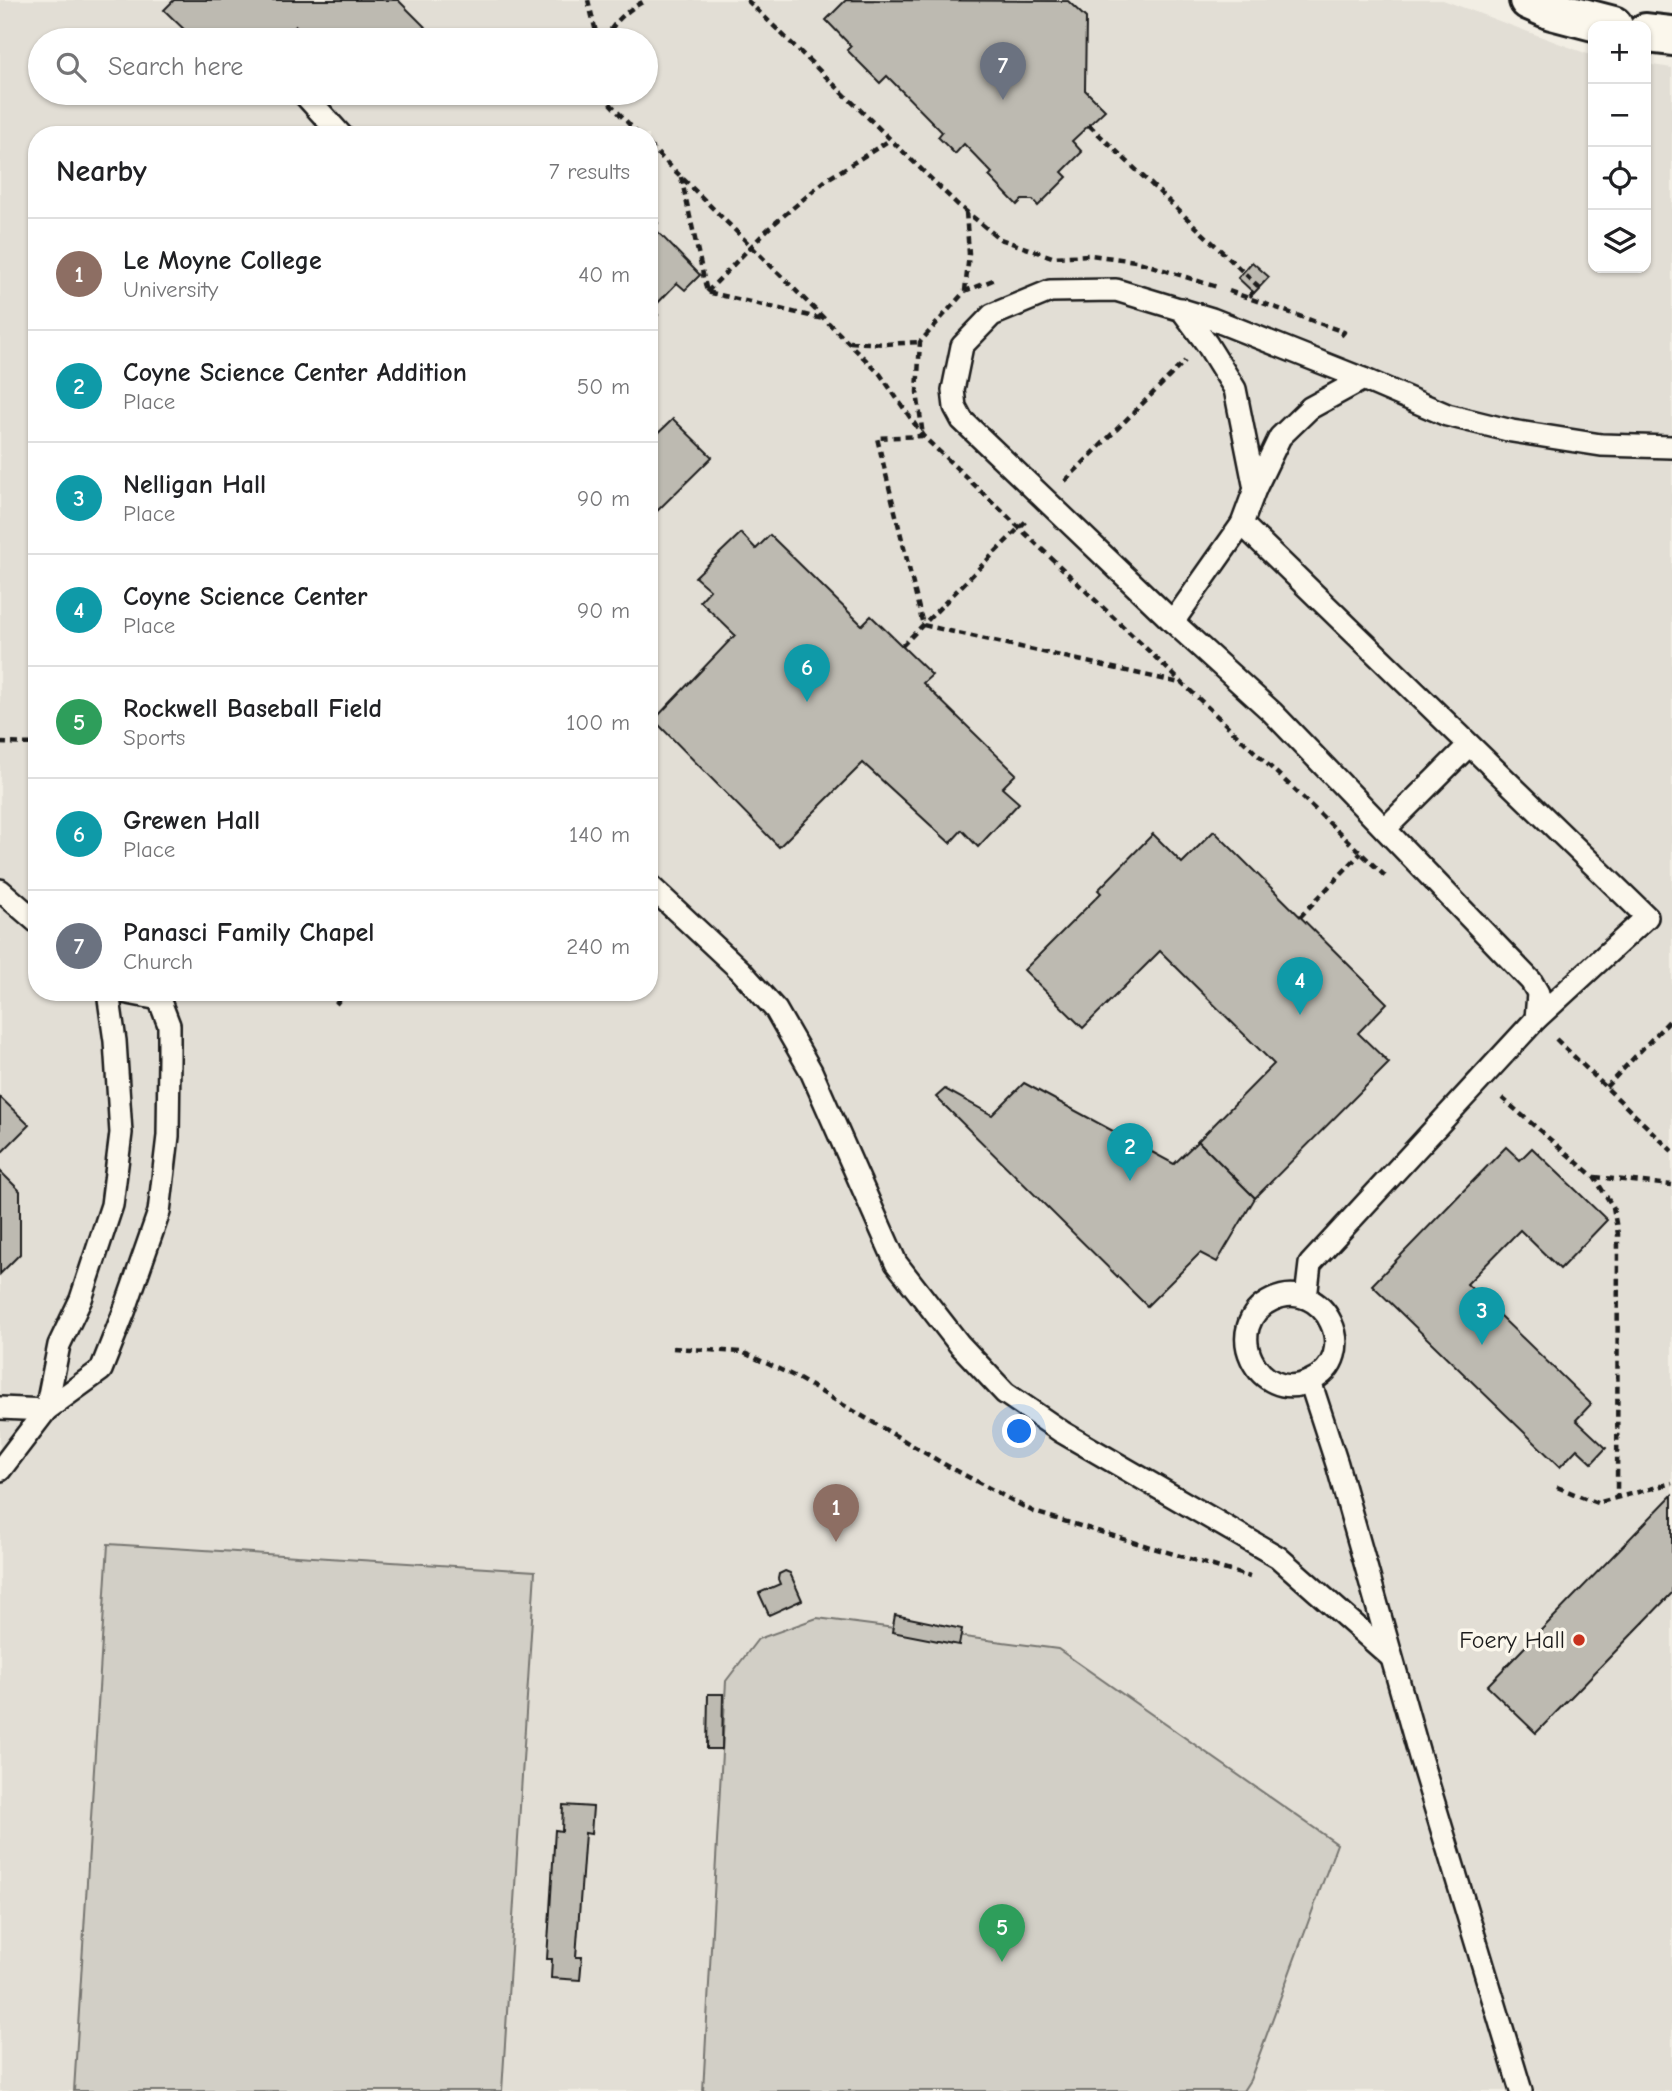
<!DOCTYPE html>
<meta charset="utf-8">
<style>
body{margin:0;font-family:"Comic Neue",sans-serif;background:#f6f6f6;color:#202124}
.controls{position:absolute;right:21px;top:21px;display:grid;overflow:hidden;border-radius:14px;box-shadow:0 2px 5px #0004}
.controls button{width:63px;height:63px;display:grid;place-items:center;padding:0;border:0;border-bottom:2px solid #e0e0e0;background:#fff;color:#202124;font:35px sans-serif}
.you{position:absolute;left:1020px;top:1432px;width:24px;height:24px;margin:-18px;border:5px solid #fff;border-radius:50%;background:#1a73e8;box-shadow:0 0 0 10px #1a73e833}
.badge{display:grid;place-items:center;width:46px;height:46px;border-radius:50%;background:#b45309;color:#fff;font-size:23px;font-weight:700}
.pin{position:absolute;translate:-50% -58px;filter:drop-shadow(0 2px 4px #0008)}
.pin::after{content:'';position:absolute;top:37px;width:24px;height:21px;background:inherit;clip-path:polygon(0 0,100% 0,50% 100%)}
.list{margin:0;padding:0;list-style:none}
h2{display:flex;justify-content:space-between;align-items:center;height:91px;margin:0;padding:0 28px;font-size:30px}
h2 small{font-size:23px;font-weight:400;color:#757577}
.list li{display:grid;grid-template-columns:46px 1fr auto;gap:21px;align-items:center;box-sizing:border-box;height:112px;padding:0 28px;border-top:2px solid #e0e0e0}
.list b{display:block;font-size:26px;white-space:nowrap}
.list p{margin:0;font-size:23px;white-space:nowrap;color:#757577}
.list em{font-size:23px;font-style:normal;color:#757577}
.icon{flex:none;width:38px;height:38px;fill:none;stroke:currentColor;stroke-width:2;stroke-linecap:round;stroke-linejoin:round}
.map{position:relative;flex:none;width:1672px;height:2091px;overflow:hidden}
.search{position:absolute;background:#fff;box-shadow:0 2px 5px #0004;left:28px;top:28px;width:630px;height:77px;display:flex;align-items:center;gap:18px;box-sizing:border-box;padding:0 24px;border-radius:38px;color:#757577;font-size:26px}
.panel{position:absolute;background:#fff;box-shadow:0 2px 5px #0004;left:28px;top:126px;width:630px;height:875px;border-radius:28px}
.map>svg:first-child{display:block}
.built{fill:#e2ded5;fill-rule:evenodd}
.green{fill:#d2cfc6;stroke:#777671;stroke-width:2}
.building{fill:#bdbab1;stroke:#1c1c1c;stroke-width:2}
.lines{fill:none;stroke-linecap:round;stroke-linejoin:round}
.lane-casing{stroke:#1c1c1c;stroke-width:26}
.street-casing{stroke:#1c1c1c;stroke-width:44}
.path{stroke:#1c1c1c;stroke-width:4.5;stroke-dasharray:7 5;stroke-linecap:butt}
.lane{stroke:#fbf7ec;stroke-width:21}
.street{stroke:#fbf7ec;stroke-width:38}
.poi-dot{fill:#c8321e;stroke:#fbf7ec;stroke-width:2.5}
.labels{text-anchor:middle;stroke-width:7;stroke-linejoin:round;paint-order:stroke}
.poi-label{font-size:24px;fill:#1c1c1c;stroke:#fbf7ec;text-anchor:end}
</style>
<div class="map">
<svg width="1672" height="2091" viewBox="0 0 1672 2091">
<rect width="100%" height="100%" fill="#f2eee4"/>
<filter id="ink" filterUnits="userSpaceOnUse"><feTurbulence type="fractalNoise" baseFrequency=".0143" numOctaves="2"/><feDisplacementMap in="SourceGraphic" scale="14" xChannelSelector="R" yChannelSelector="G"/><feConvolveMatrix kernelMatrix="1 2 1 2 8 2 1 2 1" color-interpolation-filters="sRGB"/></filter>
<g filter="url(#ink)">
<path class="built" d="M 0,0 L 1443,0 L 1593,56 L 1593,268 L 1646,268 L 1646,64 L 1672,68 L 1672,2091 L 0,2091 ZM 40,40 L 646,40 L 646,93 L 40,93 ZM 37,135 L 649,135 L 649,992 L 37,992 Z"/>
<g class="green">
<polygon points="108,1544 535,1571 502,2091 74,2091"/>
<polygon points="817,1618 1058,1649 1337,1844 1250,2080 1243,2091 703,2091 726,1681 758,1639"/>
</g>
<g class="building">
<polygon points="174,0 398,0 425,27 412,40 310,40 296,26 282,40 195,40 164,10"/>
<polygon points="846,0 1068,1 1086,18 1085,90 1105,110 1072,141 1082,152 1062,172 1067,177 1038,206 1033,200 1022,200 1017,205 989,176 992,173 964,144 955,154 938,137 942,132 887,76 880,83 847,50 851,46 826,20"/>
<polygon points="649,214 658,223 654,228 700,275 685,290 677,283 652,309 658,315 649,324"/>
<polygon points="1252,262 1269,277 1254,293 1238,278"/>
<polygon points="673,419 712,457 649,519 649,442"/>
<polygon points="741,533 756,549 770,535 862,625 871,616 932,675 923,683 1016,774 1002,788 1019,803 978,847 962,830 950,843 863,763 779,847 654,720 735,635 700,601 710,590 695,577"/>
<polygon points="1214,831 1387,1003 1358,1033 1389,1063 1255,1198 1198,1141 1274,1064 1160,951 1083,1028 1024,970 1101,893 1098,890 1153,834 1182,863"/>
<polygon points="1024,1083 1174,1164 1198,1141 1255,1198 1217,1262 1200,1253 1147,1306 936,1097 945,1089 992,1115"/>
<polygon points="0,1097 29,1125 0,1154"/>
<polygon points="1506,1147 1520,1160 1532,1148 1607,1220 1560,1269 1520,1230 1467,1284 1591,1404 1576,1420 1606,1448 1592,1463 1577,1449 1560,1467 1372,1285"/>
<polygon points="0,1171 20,1191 20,1254 0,1274"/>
<polygon points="1672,1495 1672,1593 1536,1733 1487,1686"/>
<polygon points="785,1571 790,1573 802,1600 769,1615 759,1593 780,1584 778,1579 779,1574"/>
<polygon points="895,1615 962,1629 959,1645 892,1632"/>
<polygon points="708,1694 723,1694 722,1749 707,1749"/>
<polygon points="563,1805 593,1807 591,1834 585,1833 576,1957 582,1957 580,1980 551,1978 552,1959 547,1959 555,1830 562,1831"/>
</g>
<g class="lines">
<defs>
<g id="lane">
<polyline points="303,93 341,135"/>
<polyline points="1181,309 1207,344 1235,389 1255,489"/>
<polyline points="1363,379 1212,319 1116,290 1050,291 992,315 962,346 953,390 955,407 962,420 1173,622 1272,712 1531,981 1538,993 1536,1019"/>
<polyline points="1242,524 1647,917 1536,1019 1310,1264 1306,1298"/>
<polyline points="1173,622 1242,524 1255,489 1280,437 1310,408 1363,379 1447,415 1512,431 1601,445 1672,447"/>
<polyline points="1385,829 1469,745"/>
<polyline points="649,885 740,970 776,1010 811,1071 896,1263 959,1344 1005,1393 1062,1432 1278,1557 1391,1657"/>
<polyline points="0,890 37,922"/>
<path d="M 1310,1381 C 1258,1406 1219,1325 1272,1300 C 1324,1275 1364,1357 1310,1381 L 1337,1464 L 1420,1757 L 1521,2091"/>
<polyline points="0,1408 46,1410"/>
<polyline points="46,1410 59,1345 81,1299 112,1205 121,1133 115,1041 108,992"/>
<polyline points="0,1470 46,1410 101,1370 124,1312 159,1212 168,1136 169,1058 169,1025 159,999 123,992"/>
</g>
<g id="street">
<polyline points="1529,0 1552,10 1613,26"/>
<polyline points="1646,33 1672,36"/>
</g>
</defs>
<use href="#lane" class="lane-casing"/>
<use href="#street" class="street-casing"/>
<g class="path">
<polyline points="588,0 598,40"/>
<polyline points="747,0 957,204 1000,239 1052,257 1090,255 1136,261 1217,287"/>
<path d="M 604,40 C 615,21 627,10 646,0"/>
<polyline points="605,93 605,98 639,135"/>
<polyline points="1089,125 1258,286 1248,298"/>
<polyline points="649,145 880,374 923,436 1385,876"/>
<polyline points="681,177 707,292 823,319"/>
<polyline points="993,280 965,291 920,342 917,392 923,436 877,438 923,625 1180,683"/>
<polyline points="965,291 969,254 966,211"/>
<polyline points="1229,291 1344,332 1338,339"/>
<polyline points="707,292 768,229 826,180 890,140"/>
<polyline points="850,342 886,344 920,342"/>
<polyline points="1065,481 1185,361"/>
<polyline points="902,646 1027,520"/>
<polyline points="0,743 37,744"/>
<polyline points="1300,917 1361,853"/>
<polyline points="336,1004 346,992"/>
<polyline points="1556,1039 1672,1151"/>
<polyline points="1606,1087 1672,1018"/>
<polyline points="1502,1098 1594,1177 1613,1207 1618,1234 1617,1498"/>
<polyline points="1595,1177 1672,1185"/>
<polyline points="673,1348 742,1352 794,1376 944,1464 1034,1512 1250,1577"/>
<polyline points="1557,1487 1597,1503 1672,1483"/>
</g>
<use href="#lane" class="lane"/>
<use href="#street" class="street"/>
</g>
</g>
<circle class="poi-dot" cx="1579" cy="1640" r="7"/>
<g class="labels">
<g class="poi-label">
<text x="1565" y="1648">Foery Hall</text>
</g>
</g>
</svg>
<div class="controls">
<button>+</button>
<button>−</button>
<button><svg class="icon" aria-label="locate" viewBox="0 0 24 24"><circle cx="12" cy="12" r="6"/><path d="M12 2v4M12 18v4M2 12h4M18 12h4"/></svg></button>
<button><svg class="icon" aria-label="layers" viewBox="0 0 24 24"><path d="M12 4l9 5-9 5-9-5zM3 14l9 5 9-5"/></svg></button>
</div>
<div class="you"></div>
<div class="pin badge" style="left:836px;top:1542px;background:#8d6e63">1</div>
<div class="pin badge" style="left:1130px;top:1181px;background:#0f9aa8">2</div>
<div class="pin badge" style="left:1482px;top:1345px;background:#0f9aa8">3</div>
<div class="pin badge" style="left:1300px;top:1015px;background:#0f9aa8">4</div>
<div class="pin badge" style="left:1002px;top:1962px;background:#2e9e5b">5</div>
<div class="pin badge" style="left:807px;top:702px;background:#0f9aa8">6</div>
<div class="pin badge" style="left:1003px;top:100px;background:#6b7280">7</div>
<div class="search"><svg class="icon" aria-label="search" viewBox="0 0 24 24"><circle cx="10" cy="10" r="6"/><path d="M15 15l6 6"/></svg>Search here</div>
<section class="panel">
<h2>Nearby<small>7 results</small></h2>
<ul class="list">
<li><span class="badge" style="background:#8d6e63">1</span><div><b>Le Moyne College</b><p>University</p></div><em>40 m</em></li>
<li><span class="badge" style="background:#0f9aa8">2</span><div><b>Coyne Science Center Addition</b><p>Place</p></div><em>50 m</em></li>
<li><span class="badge" style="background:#0f9aa8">3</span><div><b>Nelligan Hall</b><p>Place</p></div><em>90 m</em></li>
<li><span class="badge" style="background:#0f9aa8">4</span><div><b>Coyne Science Center</b><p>Place</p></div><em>90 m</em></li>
<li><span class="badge" style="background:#2e9e5b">5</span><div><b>Rockwell Baseball Field</b><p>Sports</p></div><em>100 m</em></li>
<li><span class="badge" style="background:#0f9aa8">6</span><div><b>Grewen Hall</b><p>Place</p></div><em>140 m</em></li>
<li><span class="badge" style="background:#6b7280">7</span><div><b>Panasci Family Chapel</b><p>Church</p></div><em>240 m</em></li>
</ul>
</section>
</div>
